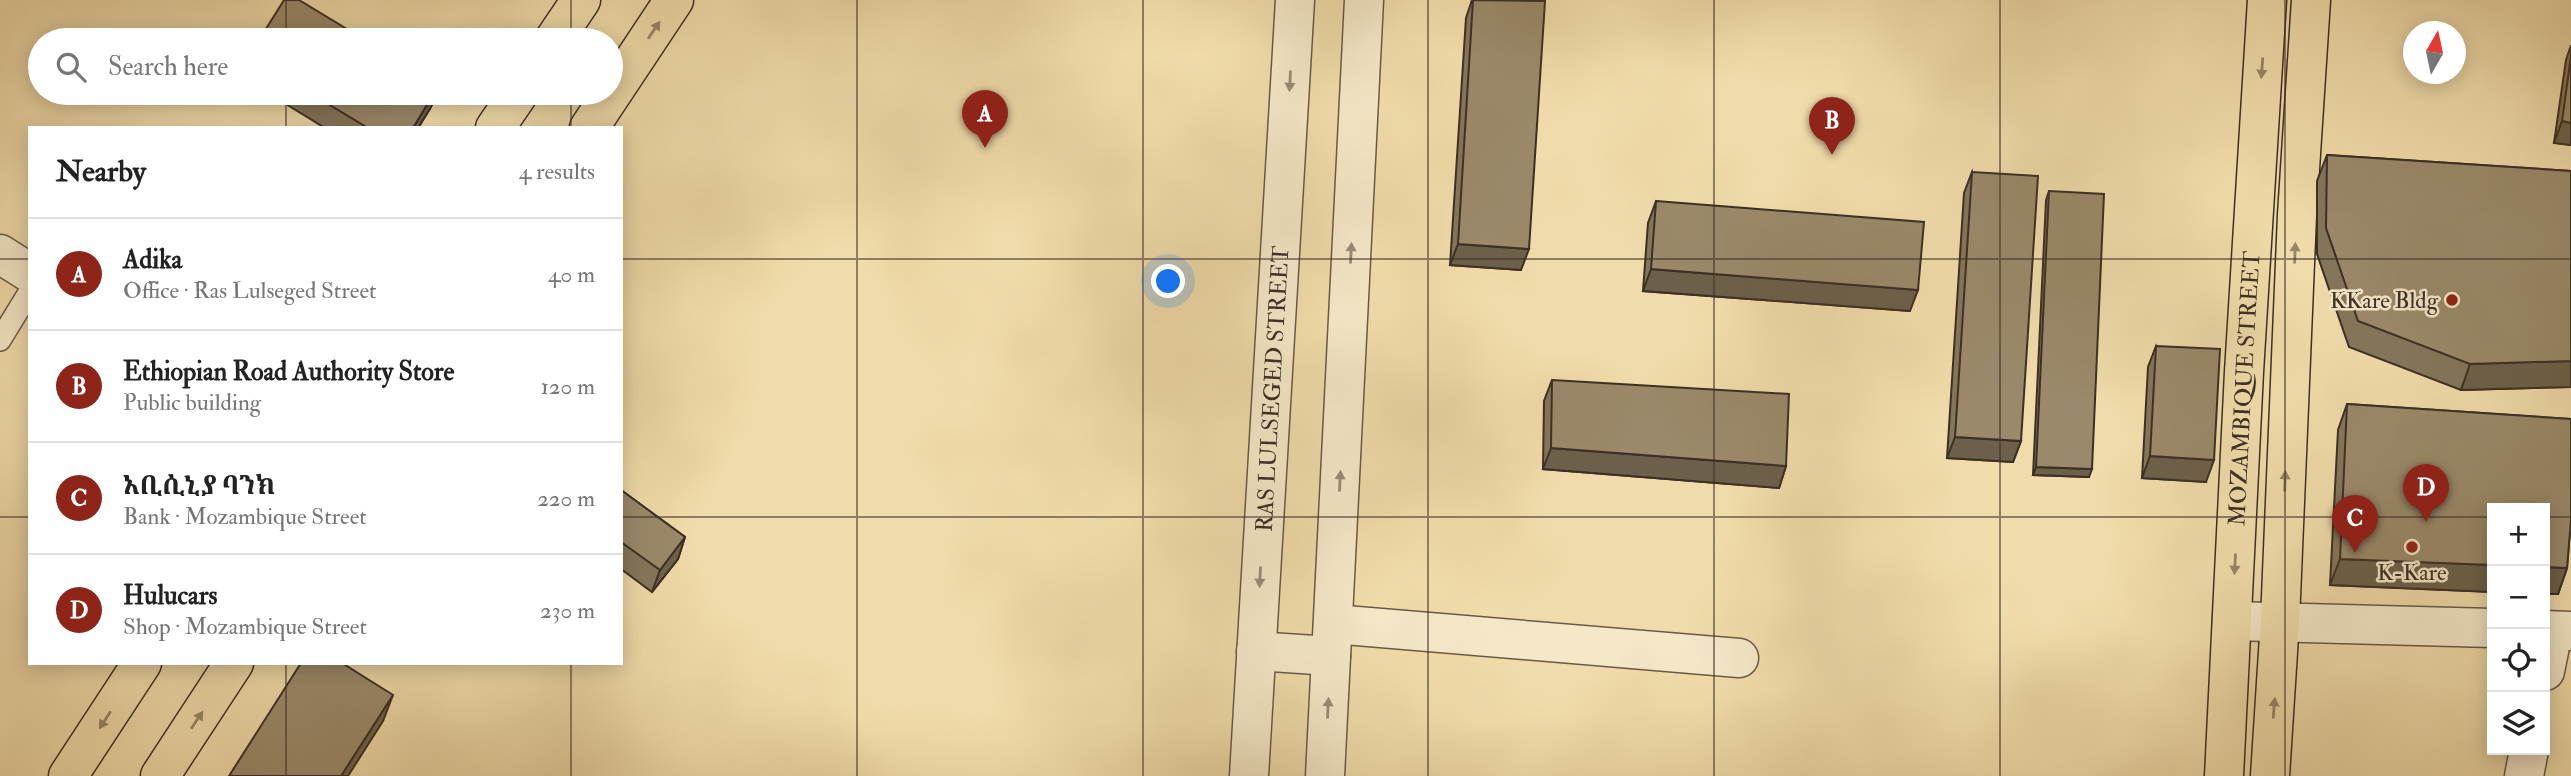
<!DOCTYPE html>
<meta charset="utf-8">
<style>
body{margin:0;font-family:"IM FELL Double Pica","Noto Serif Ethiopic",serif;background:#f6f6f6;color:#222}
.controls{position:absolute;right:21px;bottom:21px;display:grid;overflow:hidden;border-radius:0px;box-shadow:0 4px 18px #0003}
.controls button{width:63px;height:63px;display:grid;place-items:center;padding:0;border:0;border-bottom:2px solid #e0e0e0;background:#fff;color:#222;font:35px sans-serif}
.compass{position:absolute;left:2403px;top:21px;width:63px;height:63px;border-radius:50%;background:#fff;box-shadow:0 4px 18px #0003;rotate:9deg}
.you{position:absolute;left:1169px;top:282px;width:24px;height:24px;margin:-18px;border:5px solid #fff;border-radius:50%;background:#1a73e8;box-shadow:0 0 0 10px #1a73e833}
.badge{display:grid;place-items:center;width:46px;height:46px;border-radius:50%;background:#8f2418;color:#fff;font-size:23px;font-weight:700}
.pin{position:absolute;translate:-50% -58px;filter:drop-shadow(0 2px 4px #0008)}
.pin::after{content:'';position:absolute;top:37px;width:24px;height:21px;background:inherit;clip-path:polygon(0 0,100% 0,50% 100%)}
.list{margin:0;padding:0;list-style:none}
h2{display:flex;justify-content:space-between;align-items:center;height:91px;margin:0;padding:0 28px;font-size:30px}
h2 small{font-size:23px;font-weight:400;color:#767676}
.list li{display:grid;grid-template-columns:46px 1fr auto;gap:21px;align-items:center;box-sizing:border-box;height:112px;padding:0 28px;border-top:2px solid #e0e0e0}
.list b{display:block;font-size:26px;white-space:nowrap}
.list p{margin:0;font-size:23px;white-space:nowrap;color:#767676}
.list em{font-size:23px;font-style:normal;color:#767676}
.icon{flex:none;width:38px;height:38px;fill:none;stroke:currentColor;stroke-width:2;stroke-linecap:round;stroke-linejoin:round}
.map{position:relative;flex:none;width:2571px;height:776px;overflow:hidden}
.search{position:absolute;background:#fff;box-shadow:0 4px 18px #0003;left:28px;top:28px;width:595px;height:77px;display:flex;align-items:center;gap:18px;box-sizing:border-box;padding:0 24px;border-radius:38px;color:#767676;font-size:26px}
.panel{position:absolute;background:#fff;box-shadow:0 4px 18px #0003;left:28px;top:126px;width:595px;height:539px;border-radius:0px}
.map>svg:first-child{display:block}
.lines{fill:none;stroke-linecap:round;stroke-linejoin:round}
.service-casing{stroke:#695a46;stroke-width:24}
.minor-casing{stroke:#695a46;stroke-width:41}
.tertiary-casing{stroke:#695a46;stroke-width:41}
.primary-casing{stroke:#3c2f25;stroke-width:41}
.service{stroke:#f5e8c8;stroke-width:21}
.minor{stroke:#f5e8c8;stroke-width:38}
.tertiary{stroke:#f5e8c8;stroke-width:38}
.primary{stroke:#f0dcaa;stroke-width:38}
.wall{fill:#84765b;stroke:#3c2f25;stroke-width:2}
.shaded-wall{fill:#6c604a;stroke:#3c2f25;stroke-width:2}
.building{fill:#9a896a;stroke:#3c2f25;stroke-width:2}
.oneway{fill:#968668}
.oneway2{fill:#988c76}
.grid{fill:none;stroke:#3c2f25;stroke-width:2;stroke-opacity:0.55}
.poi-dot{fill:#8f2418;stroke:#f5e8c8;stroke-width:2.5}
.labels{text-anchor:middle;stroke-width:5;stroke-linejoin:round;paint-order:stroke}
.poi-label{font-size:23px;fill:#3c2f25;stroke:#f5e8c8;text-anchor:end}
.street-label{font-size:23px;fill:#3c2f25;stroke:#f5e8c8}
</style>
<div class="map">
<svg width="2571" height="776" viewBox="0 0 2571 776">
<rect width="100%" height="100%" fill="#f0dcaa"/>
<filter id="stains"><feTurbulence type="fractalNoise" baseFrequency=".00286" numOctaves="4"/><feColorMatrix values="0 0 0 0 .2 0 0 0 0 .09 0 0 0 0 .02 0 0 0 .5 -.17"/></filter>
<radialGradient id="worn" r=".72"><stop offset=".6" stop-color="#630" stop-opacity="0"/><stop offset="1" stop-color="#630" stop-opacity=".3"/></radialGradient>
<g class="lines">
<defs>
<polyline id="service" points="0,340 30,291"/>
<g id="minor">
<polyline points="0,254 30,273"/>
<polyline points="1333,624 1739,658"/>
<polyline points="2545,671 2553,631"/>
<polyline points="2524,776 2529,750"/>
</g>
<g id="tertiary">
<polyline points="2232,621 2492,628"/>
<polyline points="2545,630 2571,631"/>
<polyline points="1256,651 1331,656"/>
<path id="s1" d="M 1249,776 L 1295,0"/>
<polyline points="1325,776 1364,0"/>
</g>
<g id="primary">
<polyline points="554,40 581,0"/>
<polyline points="495,128 519,93"/>
<polyline points="589,128 674,0"/>
<polyline points="68,776 142,663"/>
<polyline points="160,776 234,663"/>
<path id="s2" d="M 2224,776 L 2244,372 L 2267,0"/>
<polyline points="2270,776 2280,621 2297,215 2311,0"/>
</g>
</defs>
<use href="#service" class="service-casing"/>
<use href="#minor" class="minor-casing"/>
<use href="#tertiary" class="tertiary-casing"/>
<use href="#primary" class="primary-casing"/>
<use href="#service" class="service"/>
<use href="#minor" class="minor"/>
<use href="#tertiary" class="tertiary"/>
<use href="#primary" class="primary"/>
</g>
<g class="wall">
<polygon points="1472,0 1530,0 1521,270 1450,265 1466,18"/>
<polygon points="2571,45 2571,145 2554,143 2566,60"/>
<polygon points="268,93 436,93 431,107 418,128 325,128"/>
<polygon points="2327,155 2571,171 2571,387 2461,390 2349,347 2317,254 2317,181"/>
<polygon points="1972,172 2021,441 2013,462 1947,458 1964,193"/>
<polygon points="2049,191 2089,477 2033,475 2046,200"/>
<polygon points="1656,201 1910,311 1643,291 1648,223"/>
<polygon points="2156,346 2206,482 2142,478 2148,367"/>
<polygon points="1552,380 1786,466 1779,488 1543,469 1544,401"/>
<polygon points="2347,404 2571,419 2571,519 2567,568 2558,594 2545,594 2545,508 2492,508 2492,592 2330,585 2338,430"/>
<polygon points="621,490 685,537 678,559 652,592 621,569"/>
</g>
<g class="shaded-wall">
<polygon points="434,93 436,93 431,107 418,128 413,128"/>
<polygon points="2562,121 2571,123 2571,145 2554,143"/>
<polygon points="1458,244 1529,249 1521,270 1450,265"/>
<polygon points="1651,269 1918,290 1910,311 1643,291"/>
<polygon points="2571,361 2571,387 2461,390 2470,364"/>
<polygon points="1955,437 2021,441 2013,462 1947,458"/>
<polygon points="1551,448 1786,466 1779,488 1543,469"/>
<polygon points="2150,456 2214,460 2206,482 2142,478"/>
<polygon points="2036,467 2092,469 2089,477 2033,475"/>
<polygon points="685,537 678,559 652,592 660,570"/>
<polygon points="2340,559 2492,565 2492,592 2330,585"/>
<polygon points="2545,567 2567,568 2558,594 2545,594"/>
<polygon points="393,695 383,721 348,776 341,776"/>
</g>
<g class="building">
<polygon points="284,0 299,0 365,40 259,40"/>
<polygon points="1473,0 1545,1 1529,249 1458,244"/>
<polygon points="2571,56 2571,123 2562,121"/>
<polygon points="310,93 434,93 413,128 368,128"/>
<polygon points="2327,155 2571,171 2571,361 2470,364 2358,321 2326,228"/>
<polygon points="1972,172 2038,176 2021,441 1955,437"/>
<polygon points="2049,191 2104,194 2092,469 2036,467"/>
<polygon points="1656,201 1924,222 1918,290 1651,269"/>
<polygon points="2156,346 2220,349 2214,460 2150,456"/>
<polygon points="1552,380 1789,394 1786,466 1551,448"/>
<polygon points="2347,404 2571,419 2571,519 2567,568 2545,567 2545,508 2492,508 2492,565 2340,559"/>
<polygon points="621,490 685,537 660,570 621,542"/>
<polygon points="301,663 342,663 393,695 341,776 229,776"/>
</g>
<defs><path id="oneway-solid" d="M-6-.8H1V-3.2L6.5 0L1 3.2V.8H-6Z" transform="scale(1.75)"/></defs>
<g class="oneway">
<use href="#oneway-solid" transform="translate(654 30) rotate(-56)"/>
<use href="#oneway-solid" transform="translate(2262 68) rotate(94)"/>
<use href="#oneway-solid" transform="translate(2295 253) rotate(-88)"/>
<use href="#oneway-solid" transform="translate(2285 481) rotate(-88)"/>
<use href="#oneway-solid" transform="translate(2235 564) rotate(93)"/>
<use href="#oneway-solid" transform="translate(2274 708) rotate(-86)"/>
<use href="#oneway-solid" transform="translate(105 720) rotate(123)"/>
<use href="#oneway-solid" transform="translate(197 720) rotate(-56)"/>
</g>
<g class="oneway2">
<use href="#oneway-solid" transform="translate(1290 81) rotate(93)"/>
<use href="#oneway-solid" transform="translate(1351 253) rotate(-87)"/>
<use href="#oneway-solid" transform="translate(1340 481) rotate(-87)"/>
<use href="#oneway-solid" transform="translate(1260 577) rotate(93)"/>
<use href="#oneway-solid" transform="translate(1328 708) rotate(-87)"/>
</g>
<path class="grid" d="M 286,0 L 286,40M 571,0 L 571,40M 857,0 L 857,776M 1143,0 L 1143,776M 1428,0 L 1428,776M 1714,0 L 1714,776M 2000,0 L 2000,776M 2285,0 L 2285,776M 286,93 L 286,128M 571,93 L 571,128M 0,259 L 30,259M 621,259 L 2571,259M 0,517 L 30,517M 621,517 L 2492,517M 2545,517 L 2571,517M 286,663 L 286,776M 571,663 L 571,776"/>
<g class="poi-dot">
<circle cx="2452" cy="300" r="7"/>
<circle cx="2412" cy="547" r="7"/>
</g>
<g class="labels">
<g class="poi-label">
<text x="2438" y="308">KKare Bldg</text>
<text x="2412" y="580" text-anchor="middle">K-Kare</text>
</g>
<g class="street-label">
<text dy="8" stroke="none"><textPath href="#s1" startOffset="388">RAS LULSEGED STREET</textPath></text>
<text dy="8" stroke="none"><textPath href="#s2" startOffset="388">MOZAMBIQUE STREET</textPath></text>
</g>
</g>
<rect width="100%" height="100%" filter="url(#stains)"/>
<rect width="100%" height="100%" fill="url(#worn)"/>
</svg>
<div class="controls">
<button>+</button>
<button>−</button>
<button><svg class="icon" aria-label="locate" viewBox="0 0 24 24"><circle cx="12" cy="12" r="6"/><path d="M12 2v4M12 18v4M2 12h4M18 12h4"/></svg></button>
<button><svg class="icon" aria-label="layers" viewBox="0 0 24 24"><path d="M12 4l9 5-9 5-9-5zM3 14l9 5 9-5"/></svg></button>
</div>
<svg class="compass" viewBox="-18 -18 36 36"><path d="M0-13l5 13h-10z" fill="#e53935"/><path d="M0 13l5-13h-10z" fill="#767676"/></svg>
<div class="you"></div>
<div class="pin badge" style="left:985px;top:148px">A</div>
<div class="pin badge" style="left:1832px;top:155px">B</div>
<div class="pin badge" style="left:2355px;top:553px">C</div>
<div class="pin badge" style="left:2426px;top:522px">D</div>
<div class="search"><svg class="icon" aria-label="search" viewBox="0 0 24 24"><circle cx="10" cy="10" r="6"/><path d="M15 15l6 6"/></svg>Search here</div>
<section class="panel">
<h2>Nearby<small>4 results</small></h2>
<ul class="list">
<li><span class="badge">A</span><div><b>Adika</b><p>Office · Ras Lulseged Street</p></div><em>40 m</em></li>
<li><span class="badge">B</span><div><b>Ethiopian Road Authority Store</b><p>Public building</p></div><em>120 m</em></li>
<li><span class="badge">C</span><div><b>አቢሲኒያ ባንክ</b><p>Bank · Mozambique Street</p></div><em>220 m</em></li>
<li><span class="badge">D</span><div><b>Hulucars</b><p>Shop · Mozambique Street</p></div><em>230 m</em></li>
</ul>
</section>
</div>
